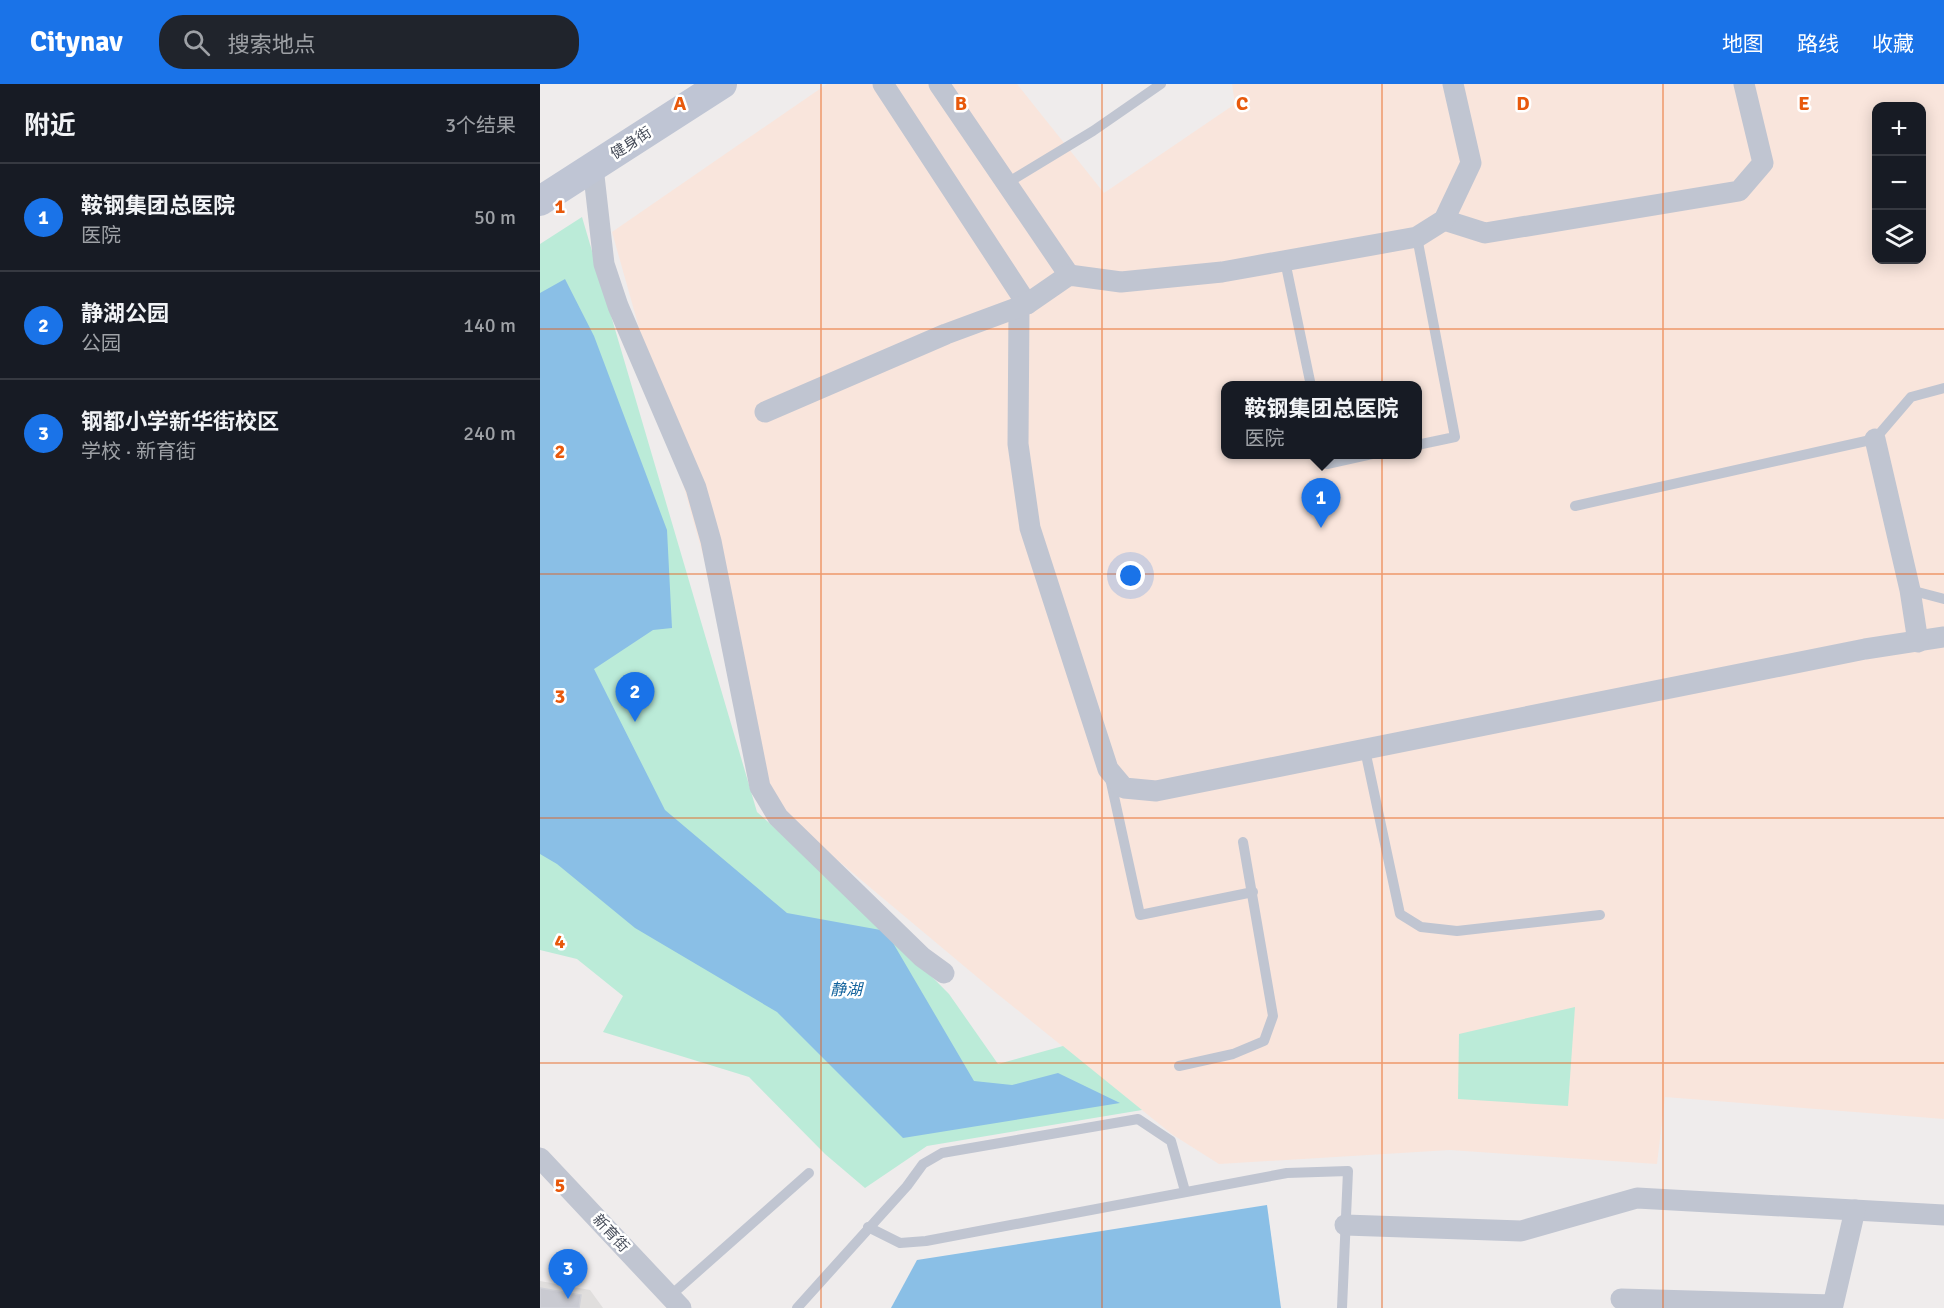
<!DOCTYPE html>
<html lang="zh">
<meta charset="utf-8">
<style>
body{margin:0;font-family:Signika,"Noto Sans SC",sans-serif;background:#20242c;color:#f1f3f6}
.controls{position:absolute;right:18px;top:18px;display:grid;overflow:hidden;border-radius:12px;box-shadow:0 3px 15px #0003}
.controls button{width:54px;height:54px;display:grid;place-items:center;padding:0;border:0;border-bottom:2px solid #363941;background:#171b24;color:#f1f3f6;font:30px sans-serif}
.you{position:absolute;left:591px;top:492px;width:21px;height:21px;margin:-15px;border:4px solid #fff;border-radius:50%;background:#1a73e8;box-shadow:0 0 0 9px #1a73e833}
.badge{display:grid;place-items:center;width:39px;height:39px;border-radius:50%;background:#1a73e8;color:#fff;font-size:20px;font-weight:700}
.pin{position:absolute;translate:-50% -50px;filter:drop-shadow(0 2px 3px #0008)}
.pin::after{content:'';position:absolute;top:32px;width:21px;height:18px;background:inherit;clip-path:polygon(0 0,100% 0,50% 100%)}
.popup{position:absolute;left:681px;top:297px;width:201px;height:78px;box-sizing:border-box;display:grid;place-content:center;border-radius:12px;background:#171b24;filter:drop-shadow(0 2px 4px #0005);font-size:20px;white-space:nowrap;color:#9ea1a6}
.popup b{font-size:22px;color:#f1f3f6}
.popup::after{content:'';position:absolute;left:50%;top:100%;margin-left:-12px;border:12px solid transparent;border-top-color:#171b24}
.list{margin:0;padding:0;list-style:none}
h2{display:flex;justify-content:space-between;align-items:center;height:78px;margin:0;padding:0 24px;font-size:26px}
h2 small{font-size:20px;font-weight:400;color:#9ea1a6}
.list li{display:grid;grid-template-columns:39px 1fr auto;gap:18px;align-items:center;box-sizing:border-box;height:108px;padding:0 24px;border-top:2px solid #363941}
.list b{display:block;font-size:22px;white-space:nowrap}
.list p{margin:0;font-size:20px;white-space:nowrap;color:#9ea1a6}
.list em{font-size:20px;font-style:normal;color:#9ea1a6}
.icon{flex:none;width:33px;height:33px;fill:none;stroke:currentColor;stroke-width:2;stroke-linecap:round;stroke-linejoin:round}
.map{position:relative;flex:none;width:1404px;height:1224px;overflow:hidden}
header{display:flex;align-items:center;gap:36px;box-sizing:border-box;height:84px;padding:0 30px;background:#1a73e8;color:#fff}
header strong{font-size:28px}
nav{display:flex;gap:33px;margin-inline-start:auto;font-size:21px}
.search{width:420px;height:54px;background:#20242c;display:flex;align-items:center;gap:15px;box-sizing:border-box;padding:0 21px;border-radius:24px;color:#9ea1a6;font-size:22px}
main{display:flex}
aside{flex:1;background:#171b24}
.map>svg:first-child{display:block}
.education{fill:#e0dedd}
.medical{fill:#f9e5dc;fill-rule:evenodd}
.green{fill:#bbebd8}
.water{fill:#8abfe6}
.building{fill:#c9cad1;stroke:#d0d1d7;stroke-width:1.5}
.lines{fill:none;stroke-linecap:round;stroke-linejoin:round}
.lane{stroke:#c0c5d1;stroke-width:10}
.street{stroke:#c0c5d1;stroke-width:21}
.secondary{stroke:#bfc5d4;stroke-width:30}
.grid{fill:none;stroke:#e8590c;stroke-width:1.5;stroke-opacity:0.55}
.labels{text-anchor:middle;stroke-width:5;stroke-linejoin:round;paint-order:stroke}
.street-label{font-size:15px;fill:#454b58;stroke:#fff}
.water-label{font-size:16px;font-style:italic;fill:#13639d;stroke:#fff}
.grid-label{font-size:20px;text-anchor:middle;font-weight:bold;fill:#e8590c;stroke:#fff;stroke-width:5;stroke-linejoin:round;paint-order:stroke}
</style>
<header>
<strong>Citynav</strong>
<div class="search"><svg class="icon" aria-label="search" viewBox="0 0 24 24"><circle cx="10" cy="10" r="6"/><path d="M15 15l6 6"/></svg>搜索地点</div>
<nav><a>地图</a><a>路线</a><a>收藏</a></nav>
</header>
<main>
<aside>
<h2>附近<small>3个结果</small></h2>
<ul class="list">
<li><span class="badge">1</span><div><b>鞍钢集团总医院</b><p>医院</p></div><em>50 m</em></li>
<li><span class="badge">2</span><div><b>静湖公园</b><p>公园</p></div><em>140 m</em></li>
<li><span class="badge">3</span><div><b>钢都小学新华街校区</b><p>学校 · 新育街</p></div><em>240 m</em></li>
</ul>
</aside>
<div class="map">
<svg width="1404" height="1224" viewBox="0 0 1404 1224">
<rect width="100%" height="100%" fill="#efecec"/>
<polygon class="education" points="0,1197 50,1206 63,1224 0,1224"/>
<path class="medical" d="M 287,0 L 477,0 L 564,109 L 695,20 L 692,0 L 1404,0 L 1404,1035 L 1125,1013 L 1117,1080 L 910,1066 L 679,1080 L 633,1051 L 455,908 L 234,723 L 72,148 ZM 1336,22 L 1382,22 L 1382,176 L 1336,176 ZM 685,302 L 877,302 L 877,370 L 685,370 Z"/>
<g class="green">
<polygon points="42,133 217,728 321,821 409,910 458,980 523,962 602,1026 387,1062 325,1104 285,1070 209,993 63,948 83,912 37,875 0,866 0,160"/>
<polygon points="1035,923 1028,1022 918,1015 919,950"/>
</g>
<g class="water">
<polygon points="25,195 54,252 127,446 132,544 113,546 54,585 125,726 247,829 346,847 434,997 472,1001 518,989 580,1019 363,1054 237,928 95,844 17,780 0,770 0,209"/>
<polygon points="727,1121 741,1224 351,1224 377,1176"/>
</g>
<polygon class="building" points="0,1204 41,1211 39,1224 0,1224"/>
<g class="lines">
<g class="lane">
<polyline points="467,99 553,47 621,0"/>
<polyline points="877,153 915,353 877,361"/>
<polyline points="745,177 771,302"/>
<polyline points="785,370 787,380 832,370"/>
<polyline points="1035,422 1335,355 1371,313 1404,304"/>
<polyline points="1370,506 1404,515"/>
<polyline points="825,666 860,830 881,843 917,847 1060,831"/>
<polyline points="570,694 600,831 713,808"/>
<polyline points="639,982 693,970 724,957 733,932 703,758"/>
<polyline points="328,1143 360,1159 386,1157 747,1089 808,1087 802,1224"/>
<polyline points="130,1212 269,1089"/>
<polyline points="257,1224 367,1102 383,1080 402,1069 598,1035 631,1057 645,1107"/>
</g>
<g class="street">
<polyline points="343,0 487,220"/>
<polyline points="399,0 529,191"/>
<polyline points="53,83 64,180 78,222 156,404 171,457 220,703 238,733 382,873 404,889"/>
<polyline points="904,136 945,149 1199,107 1223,79 1204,0"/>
<polyline points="479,223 478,360 490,444 568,685 584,704 616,707 1325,565 1404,553"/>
<polyline points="225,328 406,250 487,220 529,191 581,198 682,188 877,153 904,136 931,79 913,0"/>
<polyline points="1335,355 1370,506 1378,558"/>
<polyline points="0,1074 141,1224"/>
<polyline points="805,1141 981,1147 1097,1114 1404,1131"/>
<polyline points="1081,1215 1293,1221 1315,1126"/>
</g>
<polyline class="secondary" points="0,117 182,0"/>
</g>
<path class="grid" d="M 281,0 L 281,1224M 562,0 L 562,1224M 842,0 L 842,1224M 1123,0 L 1123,1224M 0,245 L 1404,245M 0,490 L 1404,490M 0,734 L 1404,734M 0,979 L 1404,979"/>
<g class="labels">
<g class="street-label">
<text transform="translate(91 59) rotate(-33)" y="5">健身街</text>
<text transform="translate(71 1149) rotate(47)" y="5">新育街</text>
</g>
<g class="water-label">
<text x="306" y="911">静湖</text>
</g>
</g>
<g class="grid-label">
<text x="140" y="26">A</text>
<text x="421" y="26">B</text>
<text x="702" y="26">C</text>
<text x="983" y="26">D</text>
<text x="1264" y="26">E</text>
<text x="20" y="129">1</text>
<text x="20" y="374">2</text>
<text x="20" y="619">3</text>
<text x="20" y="864">4</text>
<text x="20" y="1108">5</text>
</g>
</svg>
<div class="controls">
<button>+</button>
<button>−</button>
<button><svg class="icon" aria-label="layers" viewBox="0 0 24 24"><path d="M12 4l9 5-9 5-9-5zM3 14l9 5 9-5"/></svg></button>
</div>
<div class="you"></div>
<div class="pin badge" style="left:781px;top:444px">1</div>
<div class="popup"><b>鞍钢集团总医院</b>医院</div>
<div class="pin badge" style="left:95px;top:638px">2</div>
<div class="pin badge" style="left:28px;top:1215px">3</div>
</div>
</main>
